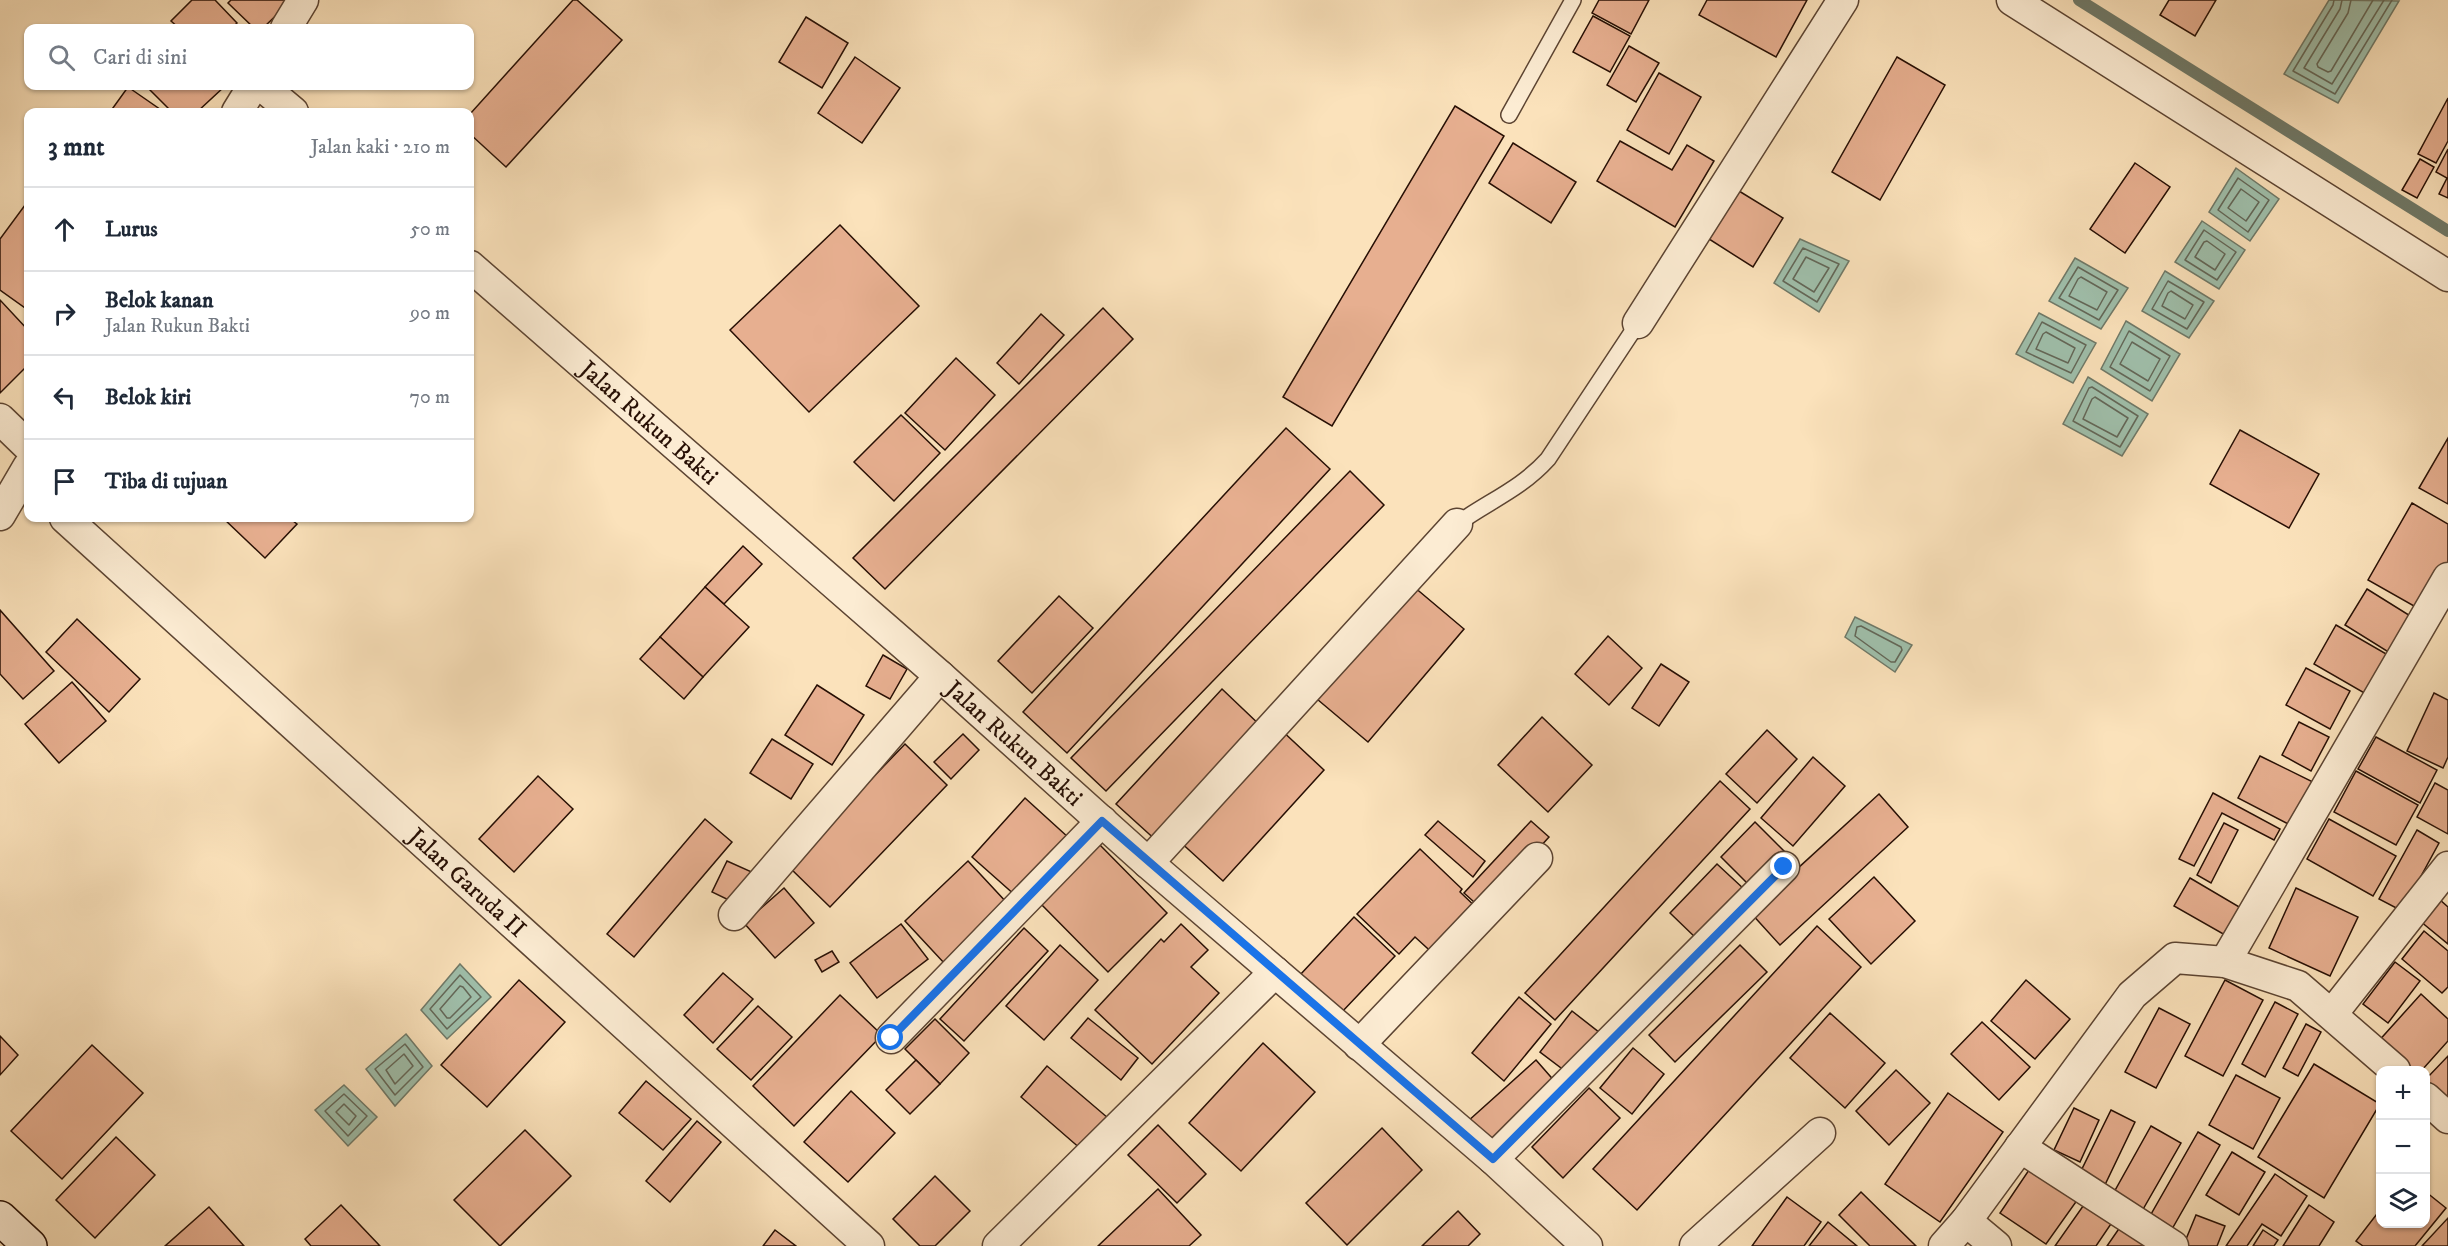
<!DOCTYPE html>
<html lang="id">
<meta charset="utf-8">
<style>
body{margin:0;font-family:"IM FELL DW Pica",serif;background:#f6f6f7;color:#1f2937}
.controls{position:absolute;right:18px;bottom:18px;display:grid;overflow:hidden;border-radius:12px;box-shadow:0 2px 4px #0004}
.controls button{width:54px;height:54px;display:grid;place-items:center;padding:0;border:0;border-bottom:2px solid #e0e1e3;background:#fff;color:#1f2937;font:30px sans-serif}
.stop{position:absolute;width:18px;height:18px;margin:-14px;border:4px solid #1a73e8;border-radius:50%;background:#fff}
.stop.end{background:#1a73e8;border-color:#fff;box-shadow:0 2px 6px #0008}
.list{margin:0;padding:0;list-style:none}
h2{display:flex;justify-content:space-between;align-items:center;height:78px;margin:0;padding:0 24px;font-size:26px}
h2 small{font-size:20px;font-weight:400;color:#747a83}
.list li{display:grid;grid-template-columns:39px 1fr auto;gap:18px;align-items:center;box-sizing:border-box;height:84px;padding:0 24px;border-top:2px solid #e0e1e3}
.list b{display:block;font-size:22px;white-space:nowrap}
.list p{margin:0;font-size:20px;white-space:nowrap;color:#747a83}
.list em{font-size:20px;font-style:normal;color:#747a83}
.icon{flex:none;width:33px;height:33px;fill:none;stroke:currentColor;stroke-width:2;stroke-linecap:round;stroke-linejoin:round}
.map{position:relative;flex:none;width:2448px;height:1246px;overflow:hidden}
.search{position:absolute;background:#fff;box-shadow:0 2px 4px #0004;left:24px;top:24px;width:450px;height:66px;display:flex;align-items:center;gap:15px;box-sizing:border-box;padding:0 21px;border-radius:12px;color:#747a83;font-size:22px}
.panel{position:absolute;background:#fff;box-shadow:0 2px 4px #0004;left:24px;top:108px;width:450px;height:414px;border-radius:12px}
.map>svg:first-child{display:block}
.water{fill:#9fbfab;stroke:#6f7968;stroke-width:1.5}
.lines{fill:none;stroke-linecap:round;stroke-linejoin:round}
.shore{stroke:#636758;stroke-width:1.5}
.stream{stroke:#6f7968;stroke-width:12}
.building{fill:#e7af90;stroke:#270f04;stroke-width:1.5}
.lane-casing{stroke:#5c4432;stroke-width:18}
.street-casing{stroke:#5c4432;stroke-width:33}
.secondary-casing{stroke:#270f04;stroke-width:36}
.lane{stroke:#fcecd3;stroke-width:15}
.street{stroke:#fcecd3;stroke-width:30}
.secondary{stroke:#fcecd3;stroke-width:33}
.route{stroke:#1a73e8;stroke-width:8}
.labels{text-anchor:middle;stroke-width:5;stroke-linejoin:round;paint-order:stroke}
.street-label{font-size:24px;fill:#270f04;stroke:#fcecd3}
</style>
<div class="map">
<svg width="2448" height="1246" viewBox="0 0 2448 1246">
<rect width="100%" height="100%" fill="#fbe2bb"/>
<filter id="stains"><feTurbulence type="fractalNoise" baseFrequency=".00333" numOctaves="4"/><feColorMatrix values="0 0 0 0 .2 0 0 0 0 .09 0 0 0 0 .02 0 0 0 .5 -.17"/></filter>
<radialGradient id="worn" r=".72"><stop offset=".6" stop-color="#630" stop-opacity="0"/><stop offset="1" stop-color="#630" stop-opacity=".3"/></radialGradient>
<g class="water">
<polygon points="2329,0 2399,1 2338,103 2284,74"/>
<polygon points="2236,168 2279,199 2250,241 2209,212"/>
<polygon points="2202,221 2245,250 2219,289 2175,262"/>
<polygon points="1800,239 1849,261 1819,312 1774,283"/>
<polygon points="2075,258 2128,288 2101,329 2049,301"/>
<polygon points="2165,271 2214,301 2189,338 2142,311"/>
<polygon points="2039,313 2096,343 2073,383 2016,354"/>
<polygon points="2126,321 2180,354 2152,401 2101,369"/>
<polygon points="2088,377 2148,414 2122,456 2063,424"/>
<polygon points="1855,617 1912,645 1895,672 1845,637"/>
<polygon points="460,964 491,997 447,1039 421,1010"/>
<polygon points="406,1034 432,1066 395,1106 366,1069"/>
<polygon points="344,1085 377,1117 348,1146 315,1110"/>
</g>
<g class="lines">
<g class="shore">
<polyline points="2334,0 2333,5 2293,71 2335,94 2392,0"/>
<polyline points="2342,0 2340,9 2304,68 2332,84 2384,0"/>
<polyline points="2351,0 2348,13 2317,64 2318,67 2328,72 2331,71 2373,0"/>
<polygon points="2238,178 2269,200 2248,232 2218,210"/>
<polygon points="2241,189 2259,202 2246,221 2228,208"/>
<polygon points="2204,230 2236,252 2217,280 2185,260"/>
<polygon points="2207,241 2225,254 2215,270 2195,257 2204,242"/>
<polygon points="1803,248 1839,264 1817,302 1783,281"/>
<polygon points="1806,257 1829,268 1814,292 1793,279"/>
<polygon points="2078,267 2118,290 2099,320 2059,298"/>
<polygon points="2081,277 2107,292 2097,310 2069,296 2078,279"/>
<polygon points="2168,281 2204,302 2187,329 2152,309"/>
<polygon points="2171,291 2193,305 2185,319 2162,306 2168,293"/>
<polygon points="2042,322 2086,345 2071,373 2026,352"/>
<polygon points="2129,331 2170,356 2150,391 2110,367"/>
<polygon points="2046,332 2075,348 2068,363 2036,349 2043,334"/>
<polygon points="2132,342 2160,359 2148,381 2120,364"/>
<polygon points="2092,387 2138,416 2120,447 2073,421 2089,388"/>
<polygon points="2095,397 2128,418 2117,437 2083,419 2092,399"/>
<polygon points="1861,626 1901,647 1902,650 1895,662 1891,662 1855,636 1857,627"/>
<polygon points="460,975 481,997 447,1029 430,1009"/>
<polygon points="460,986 463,987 471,997 450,1018 447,1018 440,1009"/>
<polygon points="405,1044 423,1067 395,1095 375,1069"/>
<polygon points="404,1054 413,1066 395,1084 386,1070"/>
<polygon points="344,1094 367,1116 348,1136 325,1111"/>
<polygon points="344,1104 356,1116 349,1125 336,1112"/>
</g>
<polyline class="stream" points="2079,0 2448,231"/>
</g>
<g class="building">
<polygon points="192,0 215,0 237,23 232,28 179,28 171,21"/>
<polygon points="231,0 292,0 263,28 254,28 228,3"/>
<polygon points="573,0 577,0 622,40 506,167 470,134 470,114"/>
<polygon points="1599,0 1649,0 1631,34 1592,13"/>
<polygon points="1707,0 1807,0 1776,57 1699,15"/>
<polygon points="2169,0 2216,0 2195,36 2160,15"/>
<polygon points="1593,16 1630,36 1610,72 1573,52"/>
<polygon points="806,17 848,43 822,88 779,62"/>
<polygon points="1629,46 1659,63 1636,102 1607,85"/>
<polygon points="855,57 900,88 862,143 818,113"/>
<polygon points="1897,57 1945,85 1880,200 1832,172"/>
<polygon points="1659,73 1701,97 1669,154 1627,130"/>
<polygon points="146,86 225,86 197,112 172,112"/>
<polygon points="128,87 164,112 110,112"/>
<polygon points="2448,98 2448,141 2436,163 2418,154"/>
<polygon points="1455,106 1504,136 1332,426 1283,397"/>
<polygon points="1620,141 1672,170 1687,145 1714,161 1675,227 1597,181"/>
<polygon points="1513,143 1576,182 1551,223 1489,183"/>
<polygon points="2448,149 2448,198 2439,194 2447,178 2436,172"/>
<polygon points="2420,159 2434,167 2417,198 2402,190"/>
<polygon points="2135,163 2170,187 2125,253 2090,229"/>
<polygon points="1739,191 1783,218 1753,267 1709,239"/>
<polygon points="28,201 28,310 0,290 0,239"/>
<polygon points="840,225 919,306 809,412 730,330"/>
<polygon points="0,300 28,330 28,365 0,393"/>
<polygon points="1103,308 1133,339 885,589 853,558"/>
<polygon points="1041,314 1064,335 1019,384 997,363"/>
<polygon points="956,358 995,395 945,450 905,413"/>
<polygon points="901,415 940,453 894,501 854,462"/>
<polygon points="1286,428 1330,469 1067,753 1023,712"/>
<polygon points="2240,430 2319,474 2289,528 2210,484"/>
<polygon points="2448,438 2448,504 2419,488"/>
<polygon points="1350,471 1384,505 1106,791 1071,758"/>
<polygon points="2412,503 2448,524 2448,563 2421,610 2368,580"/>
<polygon points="223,518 289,518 297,524 265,558"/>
<polygon points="743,546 762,564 724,604 705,587"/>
<polygon points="1407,581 1464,629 1368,742 1311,694"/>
<polygon points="705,587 749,627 703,677 660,637"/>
<polygon points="2367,589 2412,617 2390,653 2345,625"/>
<polygon points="1059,596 1093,628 1032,693 998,661"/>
<polygon points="0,610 54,671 23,699 0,674"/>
<polygon points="77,619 140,679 109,712 46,652"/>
<polygon points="2336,625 2388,655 2366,694 2314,664"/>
<polygon points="1608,636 1642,668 1609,705 1575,674"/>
<polygon points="660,637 703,677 684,699 640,659"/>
<polygon points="883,655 907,669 890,699 866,686"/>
<polygon points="1661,664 1689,682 1659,726 1632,708"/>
<polygon points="2306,668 2350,691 2330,729 2286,705"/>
<polygon points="72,682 106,721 59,763 25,724"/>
<polygon points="817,685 864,715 832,765 785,735"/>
<polygon points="1222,689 1264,729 1159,843 1116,804"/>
<polygon points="2434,693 2448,700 2448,757 2443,768 2407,751"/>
<polygon points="1542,717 1592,765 1548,812 1498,765"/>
<polygon points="2299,722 2329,737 2311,771 2282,755"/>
<polygon points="1278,727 1324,770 1223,881 1177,839"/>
<polygon points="1767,730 1797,759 1757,803 1726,774"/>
<polygon points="963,734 979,750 951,779 934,762"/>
<polygon points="2376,737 2437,770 2420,803 2358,769"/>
<polygon points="772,739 813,764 791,799 750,773"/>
<polygon points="905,744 947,785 830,907 788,866"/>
<polygon points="2260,756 2313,782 2290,825 2238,798"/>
<polygon points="1813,757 1845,786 1793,846 1761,818"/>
<polygon points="2356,771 2418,805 2396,845 2334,812"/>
<polygon points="538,776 573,809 514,872 479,839"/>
<polygon points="1720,781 1750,809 1555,1020 1525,993"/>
<polygon points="2435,783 2448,790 2448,834 2417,817"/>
<polygon points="2213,793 2280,829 2274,840 2222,813 2194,866 2179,859"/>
<polygon points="1879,794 1908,827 1780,945 1750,912"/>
<polygon points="1025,798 1069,838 1016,896 972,857"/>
<polygon points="705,819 732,842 634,957 607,934"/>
<polygon points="2329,819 2396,856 2373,896 2307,859"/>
<polygon points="1438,821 1485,861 1473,877 1425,835"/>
<polygon points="1531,821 1549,837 1483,910 1464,893"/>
<polygon points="1755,822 1786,853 1752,888 1721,857"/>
<polygon points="2224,823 2238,830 2211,883 2197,875"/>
<polygon points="2417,830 2439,843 2402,911 2379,899"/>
<polygon points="1098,843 1167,913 1108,972 1039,902"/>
<polygon points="1420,849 1462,889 1460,892 1482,913 1438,958 1415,937 1399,954 1357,914"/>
<polygon points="727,861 754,873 739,905 712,892"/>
<polygon points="968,861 1008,904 945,964 905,921"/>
<polygon points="1717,864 1745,890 1698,940 1670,913"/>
<polygon points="1874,877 1915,921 1871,964 1829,919"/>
<polygon points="2190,878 2241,908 2225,935 2174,906"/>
<polygon points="784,888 814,923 775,958 744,923"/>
<polygon points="2296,888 2358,917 2330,976 2269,948"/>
<polygon points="2439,899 2448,907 2448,944 2420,921"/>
<polygon points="1354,917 1395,956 1341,1013 1300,975"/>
<polygon points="901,924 928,959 877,998 850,963"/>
<polygon points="1181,924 1208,950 1191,967 1219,993 1152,1064 1095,1010 1161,939 1164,942"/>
<polygon points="1817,926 1861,967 1637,1210 1593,1169"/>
<polygon points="1024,928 1048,951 964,1041 940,1019"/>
<polygon points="2424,931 2448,951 2448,987 2442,993 2402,959"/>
<polygon points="1060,945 1098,980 1044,1040 1006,1006"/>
<polygon points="1740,945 1767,972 1675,1062 1649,1035"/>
<polygon points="832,951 839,962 822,972 815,960"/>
<polygon points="2395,962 2420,981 2388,1023 2363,1004"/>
<polygon points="723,973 753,999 713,1043 684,1015"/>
<polygon points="519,980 565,1022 487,1107 441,1065"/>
<polygon points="2026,980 2070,1019 2035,1059 1991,1021"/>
<polygon points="2225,980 2263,1000 2223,1076 2185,1056"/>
<polygon points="2421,994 2448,1019 2448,1041 2422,1070 2405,1070 2376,1044"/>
<polygon points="840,995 882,1035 794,1126 753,1086"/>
<polygon points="1519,997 1551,1024 1504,1081 1472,1053"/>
<polygon points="2275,1002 2298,1014 2265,1077 2242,1064"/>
<polygon points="758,1006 792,1037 751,1080 717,1049"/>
<polygon points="2159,1008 2190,1024 2156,1088 2125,1072"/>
<polygon points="1572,1011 1600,1033 1569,1074 1540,1052"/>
<polygon points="1830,1013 1885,1063 1845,1108 1790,1058"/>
<polygon points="1088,1018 1138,1058 1121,1080 1071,1038"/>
<polygon points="935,1019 969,1053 940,1084 905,1049"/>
<polygon points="1982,1022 2030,1067 1999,1100 1951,1054"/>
<polygon points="2306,1024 2321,1032 2298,1076 2283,1068"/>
<polygon points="0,1036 18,1055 0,1075"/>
<polygon points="1263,1043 1315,1092 1241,1171 1189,1123"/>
<polygon points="92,1045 143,1093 62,1179 11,1131"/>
<polygon points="1633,1048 1664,1074 1632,1114 1600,1088"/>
<polygon points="2448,1056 2448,1110 2426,1090 2426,1079"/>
<polygon points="916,1060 940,1084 910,1114 886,1090"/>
<polygon points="1536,1060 1557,1084 1489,1145 1467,1122"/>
<polygon points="2314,1064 2380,1104 2324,1198 2258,1157"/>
<polygon points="1047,1066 1108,1118 1082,1150 1021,1097"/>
<polygon points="1896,1070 1930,1103 1889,1145 1856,1111"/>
<polygon points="2236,1075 2280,1098 2253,1149 2209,1125"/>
<polygon points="646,1081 691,1119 663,1150 619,1113"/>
<polygon points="1589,1088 1620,1118 1563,1178 1532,1147"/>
<polygon points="851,1091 895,1133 848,1182 804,1142"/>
<polygon points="1948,1093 2003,1132 1940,1222 1885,1184"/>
<polygon points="2074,1108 2099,1120 2080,1162 2054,1150"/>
<polygon points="2111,1110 2135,1122 2102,1191 2077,1179"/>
<polygon points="697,1121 721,1142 670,1202 646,1181"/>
<polygon points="1158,1125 1206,1174 1177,1203 1128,1155"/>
<polygon points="2151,1126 2181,1143 2142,1211 2113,1194"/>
<polygon points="1382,1128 1422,1170 1347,1245 1306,1203"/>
<polygon points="525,1130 571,1176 500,1246 454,1200"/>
<polygon points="2198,1132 2220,1145 2172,1229 2150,1216"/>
<polygon points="116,1137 155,1175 95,1238 56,1200"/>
<polygon points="2232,1152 2265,1172 2239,1215 2206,1195"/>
<polygon points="2031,1167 2078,1199 2046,1244 2000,1213"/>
<polygon points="2275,1174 2307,1196 2281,1236 2262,1224 2247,1246 2226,1246"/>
<polygon points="935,1176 970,1211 935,1246 920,1246 893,1219"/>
<polygon points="1158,1189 1201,1235 1189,1246 1098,1246"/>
<polygon points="1861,1192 1916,1246 1870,1246 1839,1215"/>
<polygon points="2426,1192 2446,1208 2415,1246 2363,1246 2356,1241 2380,1210 2380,1224 2426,1224"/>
<polygon points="1787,1197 1821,1222 1804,1246 1752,1246"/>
<polygon points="2088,1199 2115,1218 2096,1246 2055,1246"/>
<polygon points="341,1205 380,1246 311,1246 305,1239"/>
<polygon points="2309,1205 2334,1222 2319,1246 2283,1246"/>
<polygon points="209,1207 244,1246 165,1246"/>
<polygon points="1458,1211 1480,1234 1468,1246 1422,1246"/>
<polygon points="2196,1215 2225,1226 2217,1246 2189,1246 2184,1244"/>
<polygon points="2448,1218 2448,1246 2422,1246"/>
<polygon points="2125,1220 2152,1246 2107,1246"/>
<polygon points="1828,1222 1857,1246 1809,1246"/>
<polygon points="775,1230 796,1246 763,1246"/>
<polygon points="2263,1230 2278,1240 2274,1246 2253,1246"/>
</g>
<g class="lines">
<defs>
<g id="lane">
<polyline points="1509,115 1573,0"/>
<path d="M 1457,524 C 1489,501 1521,489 1548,459 L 1638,323"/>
</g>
<g id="street">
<polyline points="2012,0 2448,276"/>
<polyline points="286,28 303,0"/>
<polyline points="262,86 293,112"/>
<polyline points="237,112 253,86"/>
<path id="s1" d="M 470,266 L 940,676 L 1148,863 L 1493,1159 L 1587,1246"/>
<polyline points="1638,323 1843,0"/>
<polyline points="0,419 28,446"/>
<polyline points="0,515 28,467"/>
<path id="s2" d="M 65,518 L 869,1246"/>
<polyline points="1148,863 1457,524"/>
<polyline points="734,915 940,676"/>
<polyline points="2225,962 2448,578"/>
<polyline points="2332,1014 2448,867"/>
<polyline points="891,1038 1102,821"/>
<polyline points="1359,1045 1537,858"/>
<polyline points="2426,1098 2448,1118"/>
<polyline points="2020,1147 2173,1246"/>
<polyline points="1493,1159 1784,867"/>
<polyline points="1966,1221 1996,1246"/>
<polyline points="998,1246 1275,972"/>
<polyline points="1695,1246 1820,1133"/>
<polyline points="1944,1246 1966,1221 2132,995 2175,958 2225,962 2298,986 2395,1070"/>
</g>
<polyline id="secondary" points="0,1218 30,1246"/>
</defs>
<use href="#lane" class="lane-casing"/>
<use href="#street" class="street-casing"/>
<use href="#secondary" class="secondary-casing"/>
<use href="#lane" class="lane"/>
<use href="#street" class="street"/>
<use href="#secondary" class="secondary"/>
</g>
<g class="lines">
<polyline class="route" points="891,1038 1102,821 1493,1159 1784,867"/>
</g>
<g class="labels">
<g class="street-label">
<text dy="8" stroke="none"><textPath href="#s1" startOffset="238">Jalan Rukun Bakti</textPath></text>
<text dy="8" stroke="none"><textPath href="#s1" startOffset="724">Jalan Rukun Bakti</textPath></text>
<text dy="8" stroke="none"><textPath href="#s2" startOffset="543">Jalan Garuda II</textPath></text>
</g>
</g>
<rect width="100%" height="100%" filter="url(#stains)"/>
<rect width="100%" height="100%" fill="url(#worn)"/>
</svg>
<div class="controls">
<button>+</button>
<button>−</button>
<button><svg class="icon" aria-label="layers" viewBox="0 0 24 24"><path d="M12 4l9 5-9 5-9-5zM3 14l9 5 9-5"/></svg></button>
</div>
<div class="stop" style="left:891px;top:1038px"></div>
<div class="stop end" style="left:1784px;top:867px"></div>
<div class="search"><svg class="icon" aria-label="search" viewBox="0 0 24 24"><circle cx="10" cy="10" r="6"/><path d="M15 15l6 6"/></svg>Cari di sini</div>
<section class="panel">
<h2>3 mnt<small>Jalan kaki · 210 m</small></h2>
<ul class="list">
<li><svg class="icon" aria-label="ahead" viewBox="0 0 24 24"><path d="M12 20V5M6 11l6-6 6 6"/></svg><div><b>Lurus</b></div><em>50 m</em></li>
<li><svg class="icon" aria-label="right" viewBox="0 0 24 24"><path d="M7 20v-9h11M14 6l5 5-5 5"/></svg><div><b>Belok kanan</b><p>Jalan Rukun Bakti</p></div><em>90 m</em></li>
<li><svg class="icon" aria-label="left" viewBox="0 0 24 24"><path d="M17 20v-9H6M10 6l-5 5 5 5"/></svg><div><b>Belok kiri</b></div><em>70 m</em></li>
<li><svg class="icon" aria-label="arrive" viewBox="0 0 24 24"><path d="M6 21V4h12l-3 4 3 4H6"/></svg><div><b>Tiba di tujuan</b></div></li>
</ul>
</section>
</div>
